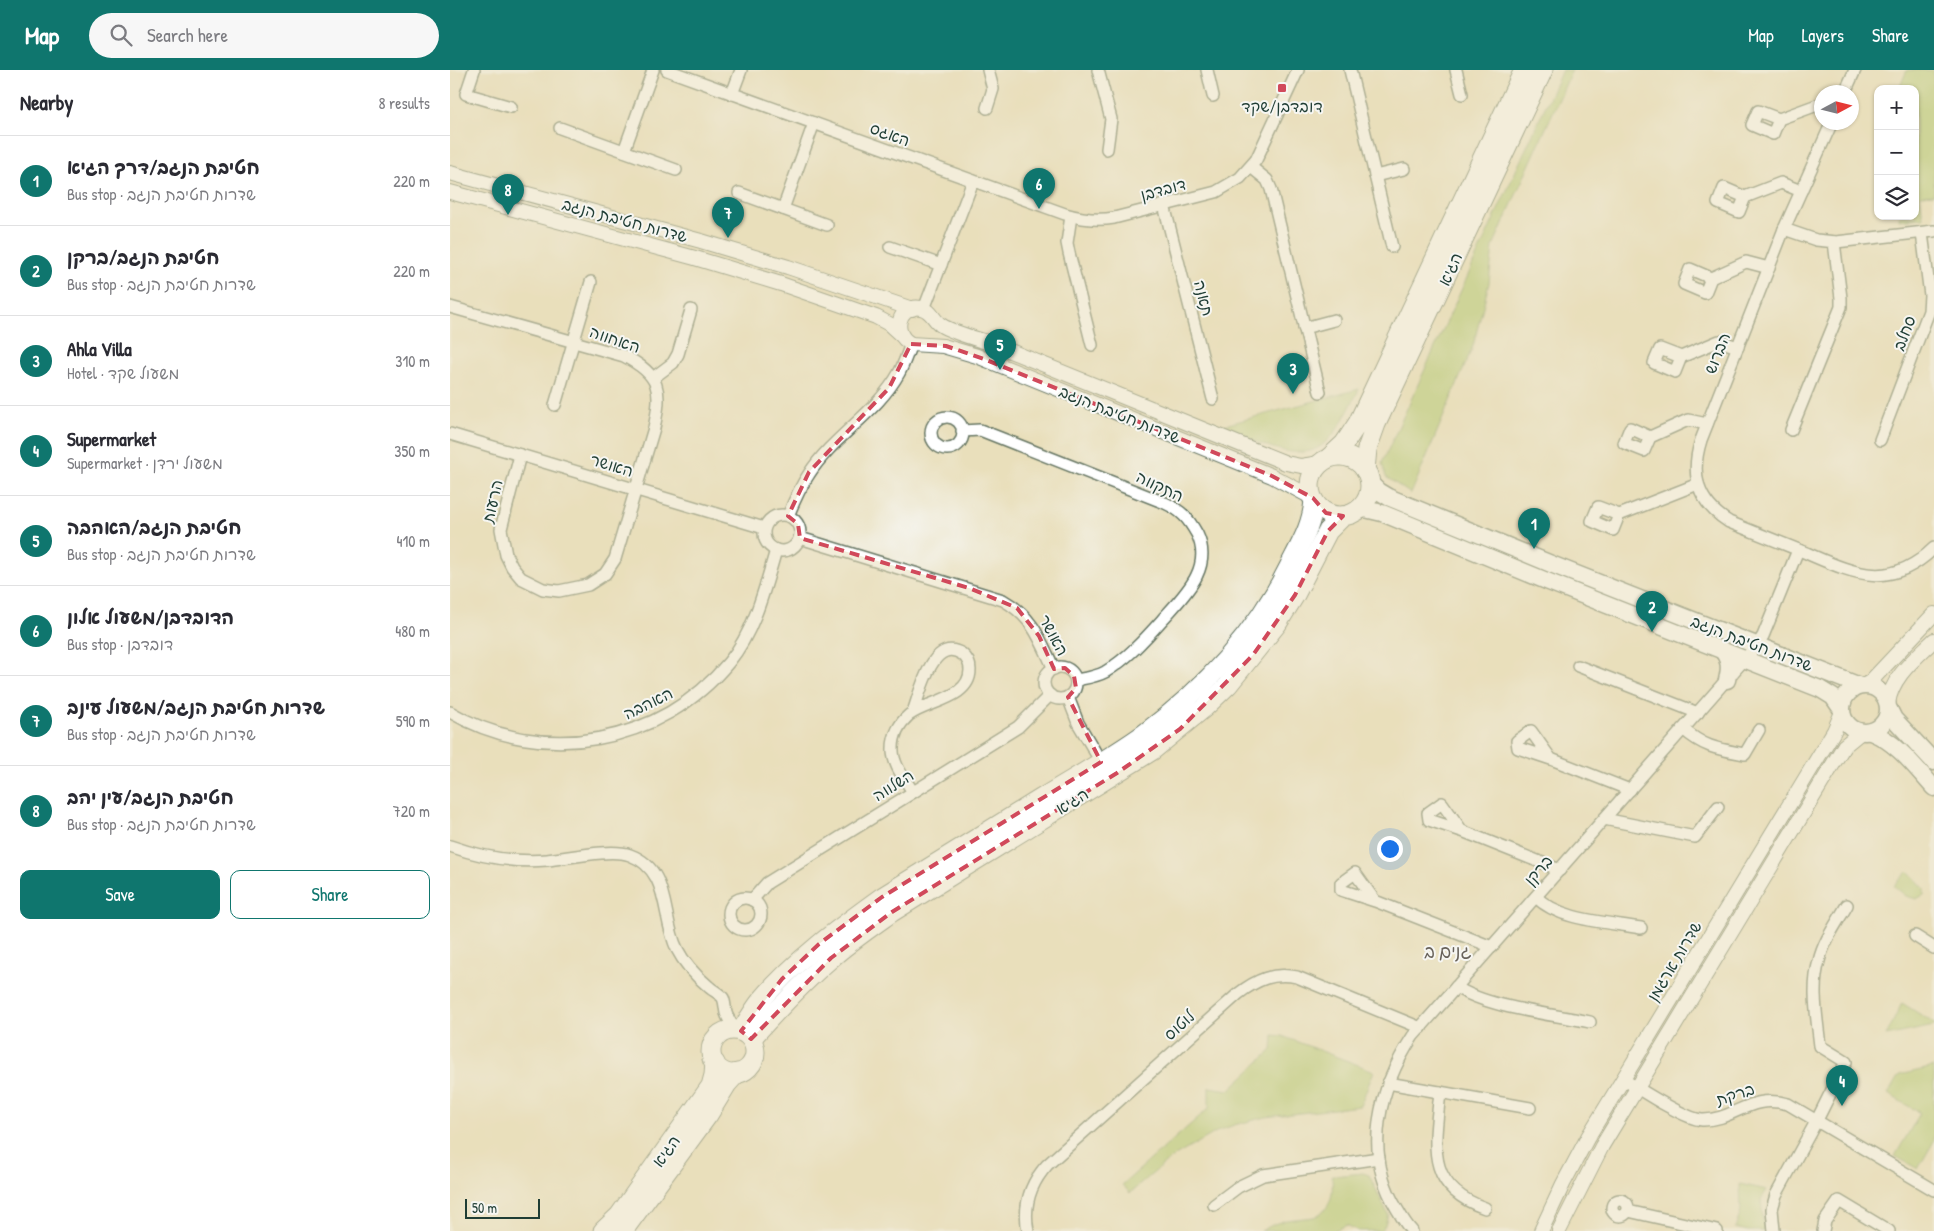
<!DOCTYPE html>
<meta charset="utf-8">
<style>
body{margin:0;font-family:"Patrick Hand","Playpen Sans Hebrew",sans-serif;background:#f7f7f7;color:#2b2b33}
.controls{position:absolute;right:15px;top:15px;display:grid;overflow:hidden;border-radius:10px;box-shadow:0 1px 4px #0004}
.controls button{width:45px;height:45px;display:grid;place-items:center;padding:0;border:0;border-bottom:1px solid #e1e1e2;background:#fff;color:#2b2b33;font:25px sans-serif}
.compass{position:absolute;left:1364px;top:15px;width:45px;height:45px;border-radius:50%;background:#fff;box-shadow:0 1px 4px #0004;rotate:83deg}
.scale{position:absolute;left:15px;bottom:12px;width:75px;box-sizing:border-box;padding-left:5px;border:2px solid #1f3d34;border-top:0;font-size:14px;line-height:18px;white-space:nowrap;color:#1f3d34;-webkit-text-stroke:4px #f6f6f2;paint-order:stroke}
.you{position:absolute;left:939px;top:778px;width:18px;height:18px;margin:-12px;border:4px solid #fff;border-radius:50%;background:#1a73e8;box-shadow:0 0 0 8px #1a73e833}
.badge{display:grid;place-items:center;width:32px;height:32px;border-radius:50%;background:#0f766e;color:#fff;font-size:16px;font-weight:700}
.pin{position:absolute;translate:-50% -41px;filter:drop-shadow(0 1px 2px #0008)}
.pin::after{content:'';position:absolute;top:26px;width:18px;height:15px;background:inherit;clip-path:polygon(0 0,100% 0,50% 100%)}
.list{margin:0;padding:0;list-style:none}
h2{display:flex;justify-content:space-between;align-items:center;height:65px;margin:0;padding:0 20px;font-size:21px}
h2 small{font-size:16px;font-weight:400;color:#7c7c81}
.list li{display:grid;grid-template-columns:32px 1fr auto;gap:15px;align-items:center;box-sizing:border-box;height:90px;padding:0 20px;border-top:1px solid #e1e1e2}
.list b{display:block;font-size:19px;white-space:nowrap}
.list p{margin:0;font-size:16px;white-space:nowrap;color:#7c7c81}
.list em{font-size:16px;font-style:normal;color:#7c7c81}
.actions{display:flex;gap:10px;padding:15px 20px}
.actions a{flex:1;padding:11px 0;border:1px solid #0f766e;border-radius:10px;text-align:center;font-size:18px;color:#0f766e}
.actions .main{background:#0f766e;color:#fff}
.icon{flex:none;width:28px;height:28px;fill:none;stroke:currentColor;stroke-width:2;stroke-linecap:round;stroke-linejoin:round}
.map{position:relative;flex:none;width:1484px;height:1161px;overflow:hidden}
header{display:flex;align-items:center;gap:30px;box-sizing:border-box;height:70px;padding:0 25px;background:#0f766e;color:#fff}
header strong{font-size:24px}
nav{display:flex;gap:28px;margin-inline-start:auto;font-size:18px}
.search{width:350px;height:45px;background:#f7f7f7;display:flex;align-items:center;gap:12px;box-sizing:border-box;padding:0 18px;border-radius:28px;color:#7c7c81;font-size:19px}
main{display:flex}
aside{flex:1;background:#fff}
.map>svg:first-child{display:block}
.green{fill:#aec86e;stroke:#668251}
.lines{fill:none;stroke-linecap:round;stroke-linejoin:round}
.minor-casing{stroke:#667663;stroke-width:14}
.tertiary-casing{stroke:#667663;stroke-width:16}
.secondary-casing{stroke:#667663;stroke-width:19}
.trunk-casing{stroke:#667663;stroke-width:21}
.minor{stroke:#fff;stroke-width:11}
.tertiary{stroke:#fff;stroke-width:14}
.secondary{stroke:#fff;stroke-width:16}
.trunk{stroke:#fff;stroke-width:19}
.marked{fill:none;stroke:#d1495b;stroke-width:4;stroke-dasharray:10 6;stroke-linejoin:round}
.poi-dot{fill:#d1495b;stroke:#f6f6f2;stroke-width:2}
.labels{text-anchor:middle;stroke-width:4;stroke-linejoin:round;paint-order:stroke}
.poi-label{font-size:16px;fill:#1f3d34;stroke:#f6f6f2}
.street-label{font-size:16px;fill:#1f3d34;stroke:#f6f6f2}
.neighbourhood-label{font-size:18px;fill:#68625a;stroke:#f6f6f2}
</style>
<header>
<strong>Map</strong>
<div class="search"><svg class="icon" aria-label="search" viewBox="0 0 24 24"><circle cx="10" cy="10" r="6"/><path d="M15 15l6 6"/></svg>Search here</div>
<nav><a>Map</a><a>Layers</a><a>Share</a></nav>
</header>
<main>
<aside>
<h2>Nearby<small>8 results</small></h2>
<ul class="list">
<li><span class="badge">1</span><div><b>חטיבת הנגב/דרך הגיא</b><p>Bus stop · שדרות חטיבת הנגב</p></div><em>220 m</em></li>
<li><span class="badge">2</span><div><b>חטיבת הנגב/ברקן</b><p>Bus stop · שדרות חטיבת הנגב</p></div><em>220 m</em></li>
<li><span class="badge">3</span><div><b>Ahla Villa</b><p>Hotel · משעול שקד</p></div><em>310 m</em></li>
<li><span class="badge">4</span><div><b>Supermarket</b><p>Supermarket · משעול ירדן</p></div><em>350 m</em></li>
<li><span class="badge">5</span><div><b>חטיבת הנגב/האהבה</b><p>Bus stop · שדרות חטיבת הנגב</p></div><em>410 m</em></li>
<li><span class="badge">6</span><div><b>הדובדבן/משעול אלון</b><p>Bus stop · דובדבן</p></div><em>480 m</em></li>
<li><span class="badge">7</span><div><b>שדרות חטיבת הנגב/משעול עינב</b><p>Bus stop · שדרות חטיבת הנגב</p></div><em>590 m</em></li>
<li><span class="badge">8</span><div><b>חטיבת הנגב/עין יהב</b><p>Bus stop · שדרות חטיבת הנגב</p></div><em>720 m</em></li>
</ul>
<div class="actions"><a class="main">Save</a><a>Share</a></div>
</aside>
<div class="map">
<svg width="1484" height="1161" viewBox="0 0 1484 1161">
<rect width="100%" height="100%" fill="#f6f6f2"/>
<filter id="ink" filterUnits="userSpaceOnUse"><feTurbulence type="fractalNoise" baseFrequency=".02" numOctaves="2"/><feDisplacementMap in="SourceGraphic" scale="10" xChannelSelector="R" yChannelSelector="G"/><feConvolveMatrix kernelMatrix="1 2 1 2 8 2 1 2 1" color-interpolation-filters="sRGB"/></filter>
<filter id="wash" filterUnits="userSpaceOnUse"><feTurbulence type="fractalNoise" baseFrequency=".0096" numOctaves="4" result="noise"/><feDisplacementMap in="SourceGraphic" scale="20" xChannelSelector="R" yChannelSelector="G"/><feGaussianBlur stdDeviation="1.12" result="paint"/><feColorMatrix in="noise" values="0 0 0 0 0 0 0 0 0 0 0 0 0 0 0 0 0 1.4 0 .05"/><feComposite in="paint" operator="in"/></filter>
<g filter="url(#wash)">
<rect width="100%" height="100%" fill="#e9dfbb"/>
<g class="green">
<polygon points="1112,0 1122,0 1043,176 1039,213 1023,276 961,424 936,407 932,393"/>
<polygon points="1457,0 1484,0 1484,124 1470,125 1473,148 1449,150 1449,146 1465,146 1465,19 1449,19"/>
<path d="M 909,319 C 900,337 891,358 876,372 C 849,398 800,368 771,356 Z"/>
<polygon points="1458,801 1474,818 1474,825 1466,829 1456,826 1444,816"/>
<polygon points="1452,933 1484,953 1484,956 1436,966"/>
<polygon points="823,965 832,966 924,1001 910,1036 816,1047 784,1055 768,1061 720,1089 680,1123 672,1115 759,1038 759,1017 779,1020 822,980"/>
<polygon points="1484,997 1484,1071 1468,1099 1445,1086 1470,1043 1438,1024 1449,1005"/>
<path d="M 913,1103 L 919,1105 L 938,1144 L 935,1155 L 931,1161 L 908,1161 L 897,1155 L 883,1161 L 811,1161 L 824,1154 L 836,1150 L 864,1147 C 883,1138 883,1124 882,1106 Z"/>
<polygon points="1290,1114 1317,1120 1311,1129 1314,1161 1298,1161 1285,1158 1291,1142"/>
</g>
</g>
<g filter="url(#ink)">
<g class="lines">
<defs>
<g id="minor">
<polyline points="24,0 16,24 61,37"/>
<path d="M 217,0 L 615,144 C 632,149 647,151 664,148 L 766,122 L 790,108 L 806,90 L 848,0"/>
<polyline points="648,0 661,49 657,79"/>
<polyline points="757,0 763,26"/>
<polyline points="900,0 942,177"/>
<polyline points="1006,0 1012,24"/>
<polyline points="1395,22 1405,0"/>
<polyline points="282,24 291,0"/>
<polyline points="537,38 543,19 538,0"/>
<polyline points="1329,49 1323,64 1302,55 1308,41 1329,49 1367,35 1372,37"/>
<path d="M 1382,52 L 1334,159 L 1251,370 C 1240,405 1247,432 1279,452 C 1304,462 1329,472 1354,482 C 1403,503 1439,522 1484,478"/>
<polyline points="110,58 226,100"/>
<polyline points="174,81 203,0"/>
<polyline points="801,97 817,110 821,119 870,322"/>
<polyline points="925,106 954,99"/>
<polyline points="289,123 377,155"/>
<polyline points="1295,127 1289,142 1268,133 1274,118 1295,127 1331,113 1351,121"/>
<polyline points="714,135 763,329"/>
<polyline points="333,139 364,53"/>
<polyline points="621,146 617,173 619,183 642,275"/>
<polyline points="1334,159 1366,170 1386,172 1484,161"/>
<polyline points="440,177 491,195"/>
<polyline points="1261,208 1240,199 1234,214 1255,223 1261,208 1296,192 1319,198"/>
<path d="M 0,237 L 174,286 C 211,305 212,320 204,358 L 165,489 L 155,504 L 138,515 L 109,521 L 93,519 L 71,508 L 62,497 L 56,485 L 51,459 L 70,385"/>
<polyline points="474,239 523,111"/>
<polyline points="854,258 884,250"/>
<polyline points="1231,287 1210,279 1204,293 1225,302 1231,287 1269,271 1288,277"/>
<polyline points="203,308 223,293 228,284 241,240"/>
<polyline points="105,335 141,212"/>
<circle cx="497" cy="363" r="16"/>
<polyline points="1341,360 1391,237 1391,228 1384,172"/>
<path d="M 512,361 L 530,360 L 715,433 C 732,441 738,448 747,464 C 764,499 733,526 712,550 C 695,569 677,589 655,602 C 646,607 636,608 626,610"/>
<polyline points="0,364 314,458"/>
<polyline points="1200,367 1180,358 1174,373 1194,381 1200,367 1238,350 1257,354"/>
<polyline points="1430,370 1479,241 1480,225 1472,163"/>
<circle cx="332" cy="463" r="18"/>
<polyline points="1169,445 1163,460 1142,451 1148,437 1169,445 1248,414"/>
<path d="M 338,446 C 344,431 350,417 359,404 C 383,366 427,343 449,303 C 454,294 457,284 461,274"/>
<path d="M 350,468 L 553,530 C 583,547 590,569 604,599"/>
<polyline points="1128,596 1248,643"/>
<circle cx="610" cy="613" r="16"/>
<polyline points="618,627 628,653 651,692"/>
<path d="M 0,642 C 92,696 211,675 279,592 C 304,562 315,518 326,480"/>
<path d="M 1233,659 C 1255,678 1268,679 1295,684 L 1309,660"/>
<polyline points="1101,689 1081,661 1067,671 1068,678 1101,689 1180,720"/>
<path d="M 463,722 C 455,709 442,694 443,678 C 443,665 450,653 459,645 C 477,631 520,629 520,600 C 520,594 517,588 512,584 C 482,565 470,624 463,642"/>
<polyline points="1154,749 1245,767 1268,737"/>
<polyline points="1012,761 992,733 978,743 979,750 1012,761 1110,800"/>
<path d="M 0,776 C 31,787 63,793 97,790 C 118,788 161,778 180,785 C 221,800 211,847 227,879 C 234,893 246,906 258,916 C 262,920 270,924 273,928 C 275,932 275,939 276,943 C 278,949 282,954 285,960"/>
<path d="M 1086,827 C 1110,851 1158,852 1191,858"/>
<circle cx="295" cy="844" r="16"/>
<polyline points="302,830 317,813 568,657 600,625"/>
<polyline points="925,831 905,803 891,813 891,820 925,831 1042,877"/>
<polyline points="1465,866 1484,878"/>
<path d="M 1006,917 C 1038,938 1102,944 1140,952"/>
<path d="M 1173,1009 C 1191,1020 1234,1049 1252,1050 C 1284,1051 1299,1023 1338,1034 L 1484,1120"/>
<polyline points="938,1013 1080,1038"/>
<path d="M 990,1022 C 985,1074 974,1117 1035,1138"/>
<circle cx="1170" cy="1138" r="8"/>
<polyline points="764,1135 788,1117 813,1105 929,1088"/>
<polyline points="1178,1141 1267,1161"/>
<path d="M 578,1161 C 573,1136 580,1114 597,1095 L 788,924 C 806,910 823,902 847,907 L 971,958"/>
<path d="M 962,1161 C 956,1155 951,1146 947,1139 C 912,1082 929,1018 963,966 L 1307,575 L 1313,566 L 1348,480"/>
<path d="M 1324,1161 L 1322,1139 L 1326,1125 L 1367,1050 L 1396,992 L 1370,976 C 1367,948 1361,918 1369,891 C 1374,870 1387,853 1397,835"/>
<polyline points="1373,1161 1375,1151 1389,1131 1439,1161"/>
</g>
<g id="tertiary">
<polyline points="0,103 251,171 338,197 462,239"/>
<polyline points="0,122 245,188 331,214 426,247 439,254 451,265"/>
<path d="M 863,428 L 822,406 L 527,286 L 493,276 L 461,274 C 441,264 448,234 471,238 C 482,240 483,250 491,255 C 503,263 528,269 543,274 L 836,393 L 851,396 L 870,393"/>
<polyline points="1413,616 1420,612 1484,544"/>
<path d="M 1438,634 C 1441,607 1466,588 1484,570"/>
<polyline points="1091,1161 1113,1114 1138,1067 1384,661 1392,642"/>
<polyline points="1109,1161 1152,1076 1394,676 1411,662"/>
</g>
<g id="secondary">
<polyline points="919,412 928,421 938,427 1106,496 1410,616"/>
<polyline points="905,442 915,439 932,443 1099,512 1370,619 1383,627 1392,640"/>
<path d="M 1272,580 C 1280,590 1280,598 1277,610"/>
<circle cx="1415" cy="639" r="23"/>
<polyline points="1439,639 1444,649 1484,692"/>
<path d="M 1421,662 C 1448,673 1465,697 1484,718"/>
</g>
<g id="trunk">
<circle cx="890" cy="416" r="30"/>
<polyline points="880,387 894,374 908,353 1074,0"/>
<polyline points="915,400 917,379 926,354 1093,0"/>
<circle cx="283" cy="982" r="22"/>
<path d="M 291,961 C 297,952 303,941 310,932 C 344,891 389,858 432,827 C 485,794 539,761 592,728 C 626,707 662,687 694,664 C 754,619 806,564 839,497 C 850,475 862,456 864,431"/>
<path d="M 301,969 C 326,941 351,914 380,889 C 399,872 421,857 442,842 L 703,680 L 754,638 L 778,615 L 827,554 L 845,525 L 878,461 L 893,446"/>
<polyline points="153,1161 169,1146 261,1016 264,1005 265,993"/>
<polyline points="173,1161 258,1045 277,1014 287,1003"/>
</g>
</defs>
<use href="#minor" class="minor-casing"/>
<use href="#tertiary" class="tertiary-casing"/>
<use href="#secondary" class="secondary-casing"/>
<use href="#trunk" class="trunk-casing"/>
<use href="#minor" class="minor"/>
<use href="#tertiary" class="tertiary"/>
<use href="#secondary" class="secondary"/>
<use href="#trunk" class="trunk"/>
</g>
</g>
<path d="M0 0H1484V1161H0ZM 461,274 L 496,276 L 534,289 L 822,406 L 863,428 L 876,443 L 893,446 L 878,461 L 845,525 L 803,585 L 730,659 L 667,703 L 442,842 L 381,888 L 301,969 L 291,961 L 332,909 L 369,874 L 432,827 L 651,692 L 618,627 L 626,618 L 624,606 L 615,598 L 604,599 L 589,566 L 567,538 L 519,518 L 350,468 L 348,454 L 338,446 L 359,402 L 439,318 Z" fill="#e9dfbb" fill-opacity=".55" fill-rule="evenodd"/>
<path class="marked" d="M 461,274 L 496,276 L 534,289 L 822,406 L 863,428 L 876,443 L 893,446 L 878,461 L 845,525 L 803,585 L 730,659 L 667,703 L 442,842 L 381,888 L 301,969 L 291,961 L 332,909 L 369,874 L 432,827 L 651,692 L 618,627 L 626,618 L 624,606 L 615,598 L 604,599 L 589,566 L 567,538 L 519,518 L 350,468 L 348,454 L 338,446 L 359,402 L 439,318 Z"/>
<rect class="poi-dot" x="827" y="13" width="10" height="10" rx="2.5"/>
<g class="labels">
<g class="poi-label">
<text x="832" y="42">דובדבן/שקד</text>
</g>
<g class="street-label">
<text transform="translate(440 64) rotate(20)" y="6">האגס</text>
<text transform="translate(713 119) rotate(-15)" y="6">דובדבן</text>
<text transform="translate(175 150) rotate(15)" y="6">שדרות חטיבת הנגב</text>
<text transform="translate(1000 199) rotate(-65)" y="6">הגיא</text>
<text transform="translate(754 228) rotate(76)" y="6">תאנה</text>
<text transform="translate(1454 263) rotate(-69)" y="6">סחלב</text>
<text transform="translate(165 269) rotate(19)" y="6">האחווה</text>
<text transform="translate(1267 283) rotate(-68)" y="6">הברוש</text>
<text transform="translate(670 344) rotate(22)" y="6">שדרות חטיבת הנגב</text>
<text transform="translate(162 395) rotate(17)" y="6">האושר</text>
<text transform="translate(710 416) rotate(25)" y="6">התקווה</text>
<text transform="translate(42 431) rotate(-77)" y="6">הרעות</text>
<text transform="translate(604 565) rotate(62)" y="6">האושר</text>
<text transform="translate(1302 573) rotate(21)" y="6">שדרות חטיבת הנגב</text>
<text transform="translate(198 633) rotate(-26)" y="6">האהבה</text>
<text transform="translate(443 715) rotate(-32)" y="6">השלווה</text>
<text transform="translate(622 731) rotate(-32)" y="6">הגיא</text>
<text transform="translate(1088 800) rotate(-49)" y="6">ברקן</text>
<text transform="translate(1224 891) rotate(-59)" y="6">שדרות ארגמן</text>
<text transform="translate(729 955) rotate(-42)" y="6">לוטוס</text>
<text transform="translate(1285 1024) rotate(-18)" y="6">ברקת</text>
<text transform="translate(216 1081) rotate(-54)" y="6">הגיא</text>
</g>
<g class="neighbourhood-label">
<text x="998" y="888">גנים ב</text>
</g>
</g>
</svg>
<div class="controls">
<button>+</button>
<button>−</button>
<button><svg class="icon" aria-label="layers" viewBox="0 0 24 24"><path d="M12 4l9 5-9 5-9-5zM3 14l9 5 9-5"/></svg></button>
</div>
<svg class="compass" viewBox="-18 -18 36 36"><path d="M0-13l5 13h-10z" fill="#e53935"/><path d="M0 13l5-13h-10z" fill="#7c7c81"/></svg>
<div class="scale">50 m</div>
<div class="you"></div>
<div class="pin badge" style="left:1084px;top:479px">1</div>
<div class="pin badge" style="left:1202px;top:562px">2</div>
<div class="pin badge" style="left:843px;top:324px">3</div>
<div class="pin badge" style="left:1392px;top:1036px">4</div>
<div class="pin badge" style="left:550px;top:300px">5</div>
<div class="pin badge" style="left:589px;top:139px">6</div>
<div class="pin badge" style="left:278px;top:168px">7</div>
<div class="pin badge" style="left:58px;top:145px">8</div>
</div>
</main>
